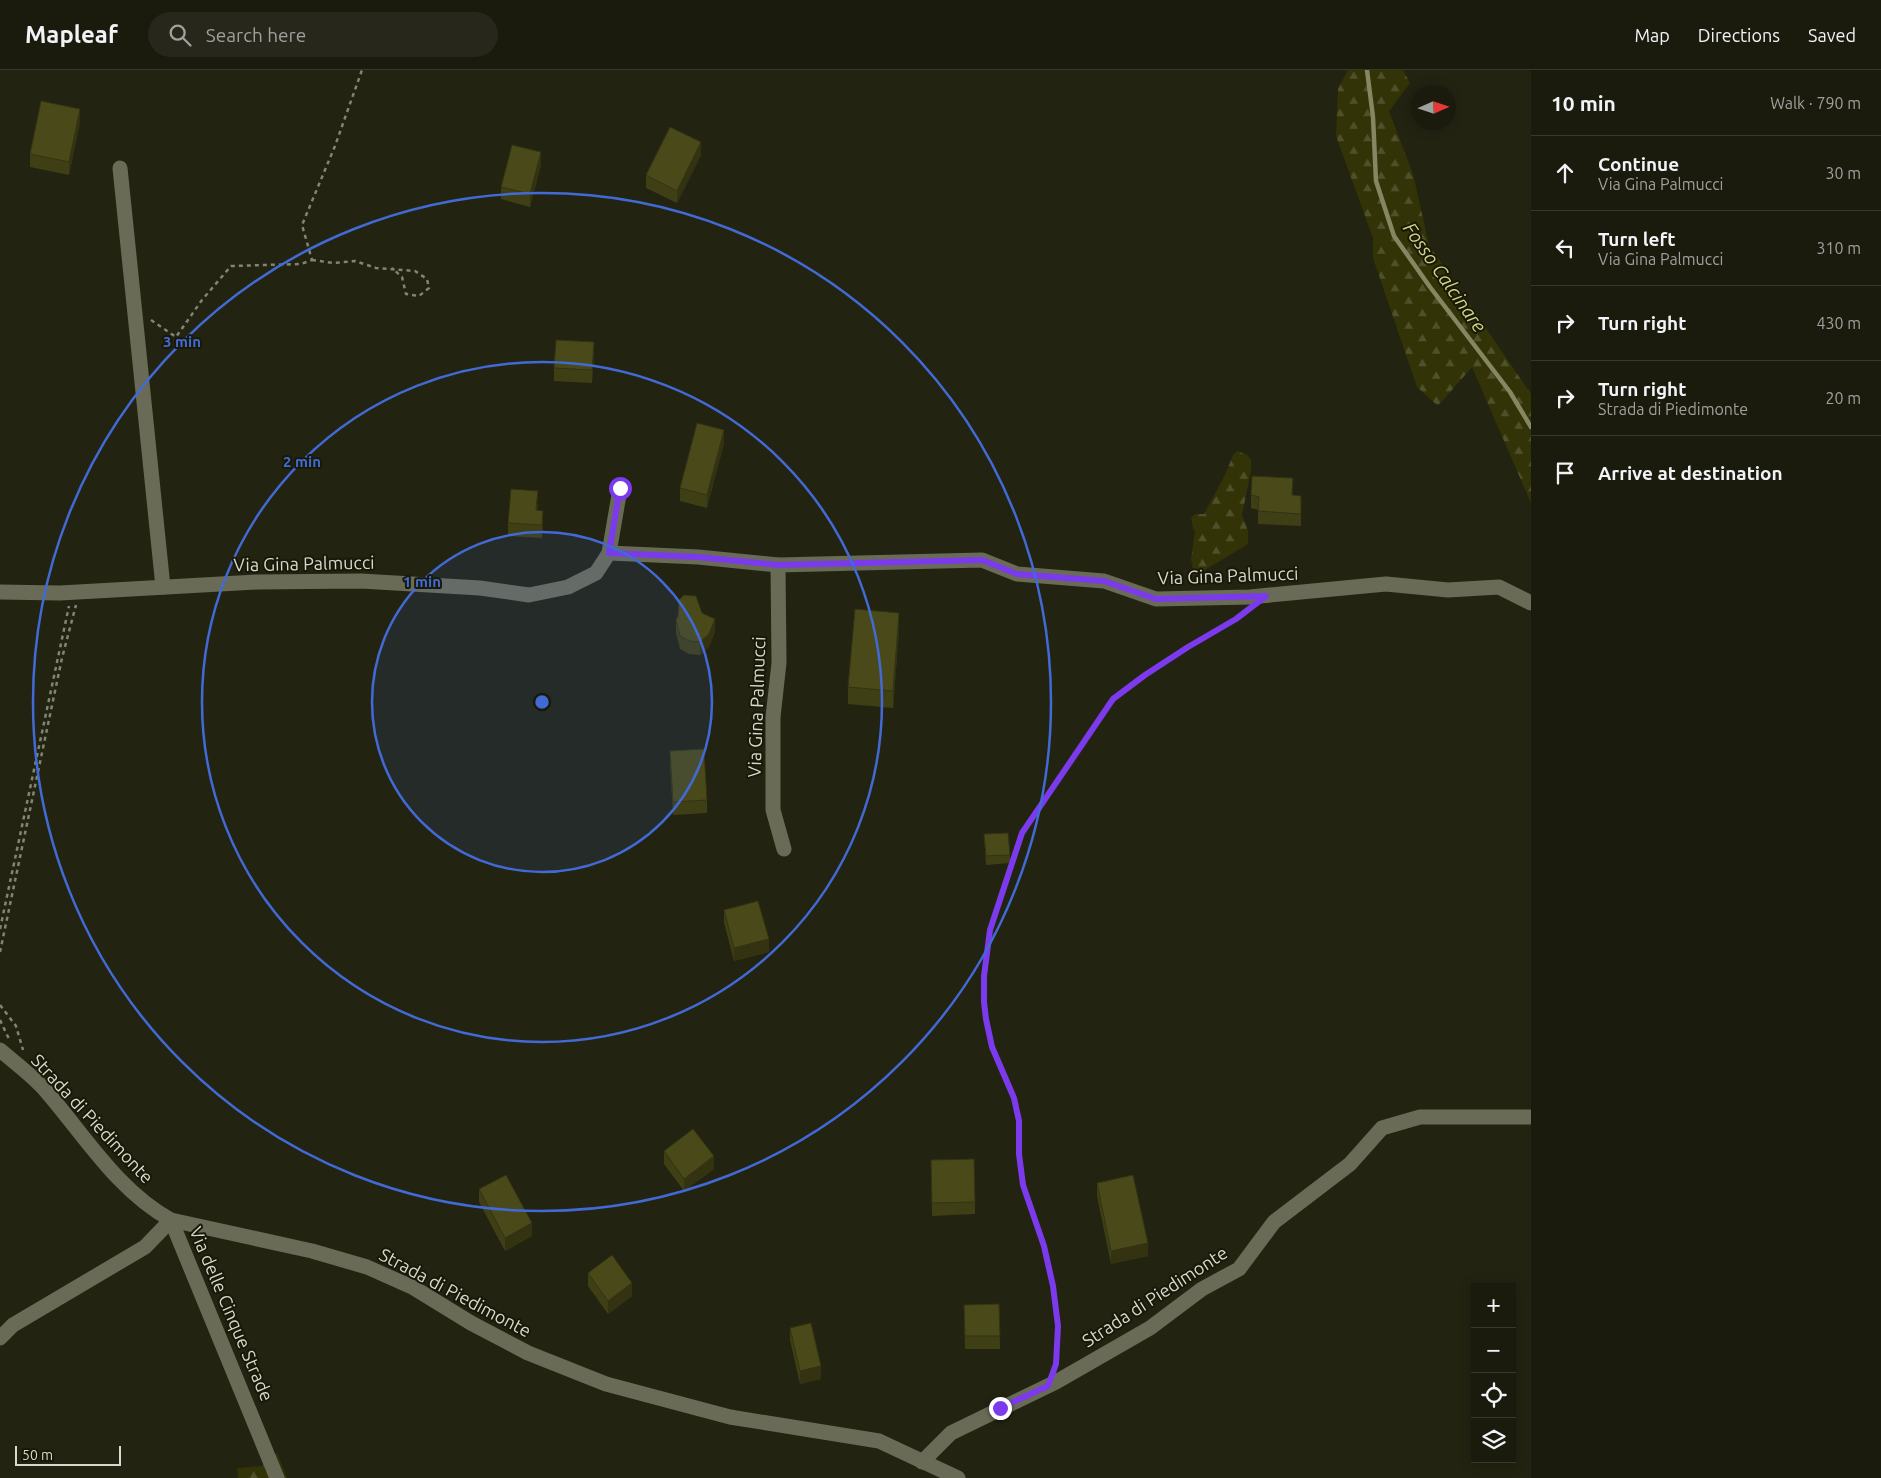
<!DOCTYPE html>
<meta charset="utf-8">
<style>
body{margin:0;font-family:Ubuntu,sans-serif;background:#27271b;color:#f1f3f6}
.controls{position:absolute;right:15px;bottom:15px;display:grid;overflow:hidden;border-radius:0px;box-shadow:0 2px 12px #0003}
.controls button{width:45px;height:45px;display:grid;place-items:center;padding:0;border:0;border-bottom:1px solid #38382e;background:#1a1a0d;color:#f1f3f6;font:25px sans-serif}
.compass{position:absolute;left:1411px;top:15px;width:45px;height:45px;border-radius:50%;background:#1a1a0d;box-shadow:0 2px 12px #0003;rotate:87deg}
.scale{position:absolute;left:15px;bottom:12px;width:106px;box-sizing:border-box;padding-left:5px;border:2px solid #d8d9ce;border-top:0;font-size:14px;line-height:18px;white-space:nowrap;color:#d8d9ce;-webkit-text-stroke:4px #191908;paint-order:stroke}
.stop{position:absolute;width:15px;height:15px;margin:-11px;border:4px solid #7c3aed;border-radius:50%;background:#fff}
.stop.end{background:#7c3aed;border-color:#fff;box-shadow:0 1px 5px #0008}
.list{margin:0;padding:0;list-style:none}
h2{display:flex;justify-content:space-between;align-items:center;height:65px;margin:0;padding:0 20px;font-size:21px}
h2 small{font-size:16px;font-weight:400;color:#9fa19d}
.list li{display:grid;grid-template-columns:32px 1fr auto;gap:15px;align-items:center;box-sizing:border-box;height:75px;padding:0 20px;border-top:1px solid #38382e}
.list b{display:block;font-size:19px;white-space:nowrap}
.list p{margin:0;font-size:16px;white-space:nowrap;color:#9fa19d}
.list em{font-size:16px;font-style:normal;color:#9fa19d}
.icon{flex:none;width:28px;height:28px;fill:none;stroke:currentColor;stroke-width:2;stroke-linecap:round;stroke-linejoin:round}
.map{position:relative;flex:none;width:1531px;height:1408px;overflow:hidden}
header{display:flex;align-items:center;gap:30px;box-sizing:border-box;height:70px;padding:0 25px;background:#1a1a0d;border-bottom:1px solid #38382e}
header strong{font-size:24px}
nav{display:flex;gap:28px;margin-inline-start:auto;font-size:18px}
.search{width:350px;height:45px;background:#27271b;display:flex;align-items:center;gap:12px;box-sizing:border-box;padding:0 18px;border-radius:28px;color:#9fa19d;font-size:19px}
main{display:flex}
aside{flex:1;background:#1a1a0d}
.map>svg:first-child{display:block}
.forest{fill:url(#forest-firs)}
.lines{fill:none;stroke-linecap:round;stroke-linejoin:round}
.stream{stroke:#858662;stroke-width:4.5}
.path{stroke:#838476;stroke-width:2.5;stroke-dasharray:4 4;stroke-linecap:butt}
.street{stroke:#6a6b57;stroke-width:15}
.wall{fill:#3f3f16}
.shaded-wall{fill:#333312}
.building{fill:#49491a;stroke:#333312}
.route{stroke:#7c3aed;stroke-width:6}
.ring{fill:none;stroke:#426ad6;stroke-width:2.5}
.labels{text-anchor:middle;stroke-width:4;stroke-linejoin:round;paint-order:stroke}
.street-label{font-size:18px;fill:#d8d9ce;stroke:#191908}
.water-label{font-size:19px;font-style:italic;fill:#d3d589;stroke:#191908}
.centre{fill:#426ad6;stroke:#191908;stroke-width:2.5}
.ring-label{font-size:15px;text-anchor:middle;font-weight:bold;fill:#426ad6;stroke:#191908;stroke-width:4;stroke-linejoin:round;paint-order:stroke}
</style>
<header>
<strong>Mapleaf</strong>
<div class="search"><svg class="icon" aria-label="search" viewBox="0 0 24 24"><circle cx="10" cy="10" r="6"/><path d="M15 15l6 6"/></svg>Search here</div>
<nav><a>Map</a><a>Directions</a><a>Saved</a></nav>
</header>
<main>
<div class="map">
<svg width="1531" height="1408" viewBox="0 0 1531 1408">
<defs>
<pattern id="forest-firs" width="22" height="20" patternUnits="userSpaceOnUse" patternTransform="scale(1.25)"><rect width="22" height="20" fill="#333308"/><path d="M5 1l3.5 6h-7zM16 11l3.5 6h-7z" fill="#50502b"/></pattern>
</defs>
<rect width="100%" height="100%" fill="#222311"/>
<g class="forest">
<polygon points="1348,0 1403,0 1410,13 1389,41 1413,104 1429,175 1531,324 1531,433 1472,297 1438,336 1417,317 1373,188 1373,168 1336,66 1338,19"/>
<polygon points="1237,381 1247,385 1251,389 1251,401 1242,445 1248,461 1248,474 1205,500 1194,505 1191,489 1195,461 1193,458 1191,448 1195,444 1204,444 1225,405 1233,385"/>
<polygon points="277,1383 287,1408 238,1408 237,1398 262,1396"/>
</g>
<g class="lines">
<polyline class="stream" points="1367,0 1373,47 1376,111 1394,166 1430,217 1510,322 1531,357"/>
<g class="path">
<polyline points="312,190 334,193 355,191 376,198 415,201 427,209 429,218 419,226 406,224 402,207 392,198"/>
<polyline points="151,250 176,267 202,230 231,196 301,194 312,190 302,155 335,76 362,0"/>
<polyline points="0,859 69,536"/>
<polyline points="0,882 62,588 76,535"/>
<polyline points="0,935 16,956 23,980"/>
<polyline points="0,950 9,969"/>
<polyline points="1055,1296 1058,1256 1053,1216 1044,1176 1023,1115 1019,1084 1019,1051 1014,1028 992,977 983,932 984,906 990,860 1022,763 1113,629 1145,605 1188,577 1236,549 1245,542"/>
</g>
<g class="street">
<polyline points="120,98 163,517"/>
<polyline points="609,483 698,487 778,495 982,490 1017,504 1104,511 1156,529 1250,527 1386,514 1448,520 1499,517 1531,533"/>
<polyline points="778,495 779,593 773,647 773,740 784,779"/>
<polyline points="0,522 60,523 258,512 361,511 480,518 529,525 568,517 596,503 609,483 620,419"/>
<path d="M 0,980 C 15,993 33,1006 46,1021 C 85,1066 118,1121 171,1150 L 312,1181 L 367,1197 L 414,1218 L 471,1253 L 528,1283 L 606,1314 L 730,1347 L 879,1371 L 958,1408"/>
<polyline points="0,1268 13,1255 145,1177 171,1150 277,1408"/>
<polyline points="922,1392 951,1363 1056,1312 1150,1258 1202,1219 1239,1199 1274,1152 1350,1094 1382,1058 1420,1047 1531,1047"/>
</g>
</g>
<g class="wall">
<polygon points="80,52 69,105 30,97 30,84"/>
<polygon points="701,85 677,133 646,118 646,105"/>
<polygon points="541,95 530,137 501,129 501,117"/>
<polygon points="594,285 592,313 554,311 554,298"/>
<polygon points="724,373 707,438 680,431 680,418"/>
<polygon points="1251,425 1293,425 1301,439 1301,456 1258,454 1258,440 1251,438"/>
<polygon points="538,434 537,440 543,454 542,468 508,466 508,453"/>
<polygon points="702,543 715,562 709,577 700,585 689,584 680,579 676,563 676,550"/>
<polygon points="899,560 893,638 848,634 848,617"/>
<polygon points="670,681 707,730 707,743 673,745 670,694"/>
<polygon points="984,764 1010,785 1010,793 986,795"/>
<polygon points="724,840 769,882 734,891 724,853"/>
<polygon points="664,1081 714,1099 684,1121 664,1094"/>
<polygon points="931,1090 975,1132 975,1144 932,1146"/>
<polygon points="1097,1113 1148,1186 1111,1194 1097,1126"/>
<polygon points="479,1119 532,1166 505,1181 479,1132"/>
<polygon points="588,1203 632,1226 608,1244 588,1216"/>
<polygon points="999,1234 1000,1279 965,1279 964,1235"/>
<polygon points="790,1258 821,1309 800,1314 790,1270"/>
</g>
<g class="shaded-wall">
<polygon points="80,39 80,52 69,105 69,92"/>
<polygon points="701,72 701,85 677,133 677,121"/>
<polygon points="541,82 541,95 530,137 530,124"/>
<polygon points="594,272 594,285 592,313 592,300"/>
<polygon points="724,360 724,373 707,438 707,425"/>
<polygon points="543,441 543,454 542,468 542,455"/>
<polygon points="899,543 899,560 893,638 893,621"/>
<polygon points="715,549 715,562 709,577 700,585 700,572"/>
<polygon points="769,869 769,882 734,891 734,878"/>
<polygon points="714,1086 714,1099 684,1121 684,1109"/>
<polygon points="532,1153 532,1166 505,1181 505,1168"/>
<polygon points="1148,1173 1148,1186 1111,1194 1111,1181"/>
<polygon points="632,1213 632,1226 608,1244 608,1231"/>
<polygon points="821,1296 821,1309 800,1314 800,1301"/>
</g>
<g class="building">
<polygon points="41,31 80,39 69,92 30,84"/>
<polygon points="670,57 701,72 677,121 646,105"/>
<polygon points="512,75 541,82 530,124 501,117"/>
<polygon points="556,270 594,272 592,300 554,298"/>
<polygon points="697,353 724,360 707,425 680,418"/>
<polygon points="1252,406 1293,408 1292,425 1301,426 1301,444 1258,441 1259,427 1251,425"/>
<polygon points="511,419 538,421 536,440 543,441 542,455 508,453"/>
<polygon points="684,525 696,526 702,543 715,549 709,564 700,572 689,571 680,566 676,550 678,546 679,530"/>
<polygon points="855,539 899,543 893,621 848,617"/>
<polygon points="704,679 707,730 673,732 670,681"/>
<polygon points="1008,763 1010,785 986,786 984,764"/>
<polygon points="758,831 769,869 734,878 724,840"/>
<polygon points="693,1059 714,1086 684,1109 664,1081"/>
<polygon points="974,1089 975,1132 932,1133 931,1090"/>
<polygon points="506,1105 532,1153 505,1168 479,1119"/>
<polygon points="1133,1105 1148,1173 1111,1181 1097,1113"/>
<polygon points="612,1185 632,1213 608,1231 588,1203"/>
<polygon points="999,1234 1000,1266 965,1266 964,1235"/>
<polygon points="811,1253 821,1296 800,1301 790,1258"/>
</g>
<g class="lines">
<polyline class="route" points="620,418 609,483 698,487 778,495 982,490 1017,504 1104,511 1156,529 1266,526 1236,549 1188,577 1145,605 1113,629 1022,763 990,860 984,906 984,932 986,949 992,977 1014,1028 1019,1051 1019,1084 1023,1115 1044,1176 1053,1216 1058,1256 1056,1294 1048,1316 1000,1338"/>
</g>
<circle cx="542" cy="632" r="170" fill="#426ad6" fill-opacity=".12"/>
<g class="ring">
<circle cx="542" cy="632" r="170"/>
<circle cx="542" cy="632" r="340"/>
<circle cx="542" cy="632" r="509"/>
</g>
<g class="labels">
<g class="street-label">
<text transform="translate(304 494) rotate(-1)" y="6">Via Gina Palmucci</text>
<text transform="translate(1228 506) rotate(-2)" y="6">Via Gina Palmucci</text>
<text transform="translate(757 637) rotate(-88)" y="6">Via Gina Palmucci</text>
<text transform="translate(92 1049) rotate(47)" y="6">Strada di Piedimonte</text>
<text transform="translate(455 1223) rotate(28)" y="6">Strada di Piedimonte</text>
<text transform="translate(1155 1227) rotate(-33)" y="6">Strada di Piedimonte</text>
<text transform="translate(231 1244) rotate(67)" y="6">Via delle Cinque Strade</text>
</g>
<g class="water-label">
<text transform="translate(1445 207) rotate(55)" y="7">Fosso Calcinare</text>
</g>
</g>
<circle cx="542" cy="632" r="8" class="centre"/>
<g class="ring-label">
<text x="182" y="277">3 min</text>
<text x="302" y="397">2 min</text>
<text x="422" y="517">1 min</text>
</g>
</svg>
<div class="controls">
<button>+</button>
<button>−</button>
<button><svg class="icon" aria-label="locate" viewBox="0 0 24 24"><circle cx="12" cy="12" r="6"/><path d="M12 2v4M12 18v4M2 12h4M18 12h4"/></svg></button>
<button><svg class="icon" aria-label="layers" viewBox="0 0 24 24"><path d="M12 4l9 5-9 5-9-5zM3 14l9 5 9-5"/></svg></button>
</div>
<svg class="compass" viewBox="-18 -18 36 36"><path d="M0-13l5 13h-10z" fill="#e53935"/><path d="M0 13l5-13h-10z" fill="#9fa19d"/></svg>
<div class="scale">50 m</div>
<div class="stop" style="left:620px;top:418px"></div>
<div class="stop end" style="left:1000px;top:1338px"></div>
</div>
<aside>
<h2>10 min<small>Walk · 790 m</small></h2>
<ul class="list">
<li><svg class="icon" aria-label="ahead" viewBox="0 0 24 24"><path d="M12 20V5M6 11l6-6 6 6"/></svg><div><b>Continue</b><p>Via Gina Palmucci</p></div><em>30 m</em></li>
<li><svg class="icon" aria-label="left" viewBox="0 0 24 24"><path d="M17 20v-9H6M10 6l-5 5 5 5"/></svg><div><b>Turn left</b><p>Via Gina Palmucci</p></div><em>310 m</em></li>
<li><svg class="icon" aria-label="right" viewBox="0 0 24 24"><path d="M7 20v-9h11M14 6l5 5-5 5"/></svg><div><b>Turn right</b></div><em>430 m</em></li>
<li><svg class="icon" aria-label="right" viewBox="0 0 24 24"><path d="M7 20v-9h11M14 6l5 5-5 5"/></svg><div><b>Turn right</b><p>Strada di Piedimonte</p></div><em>20 m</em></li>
<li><svg class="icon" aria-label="arrive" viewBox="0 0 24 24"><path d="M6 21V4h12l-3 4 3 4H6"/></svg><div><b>Arrive at destination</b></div></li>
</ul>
</aside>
</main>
